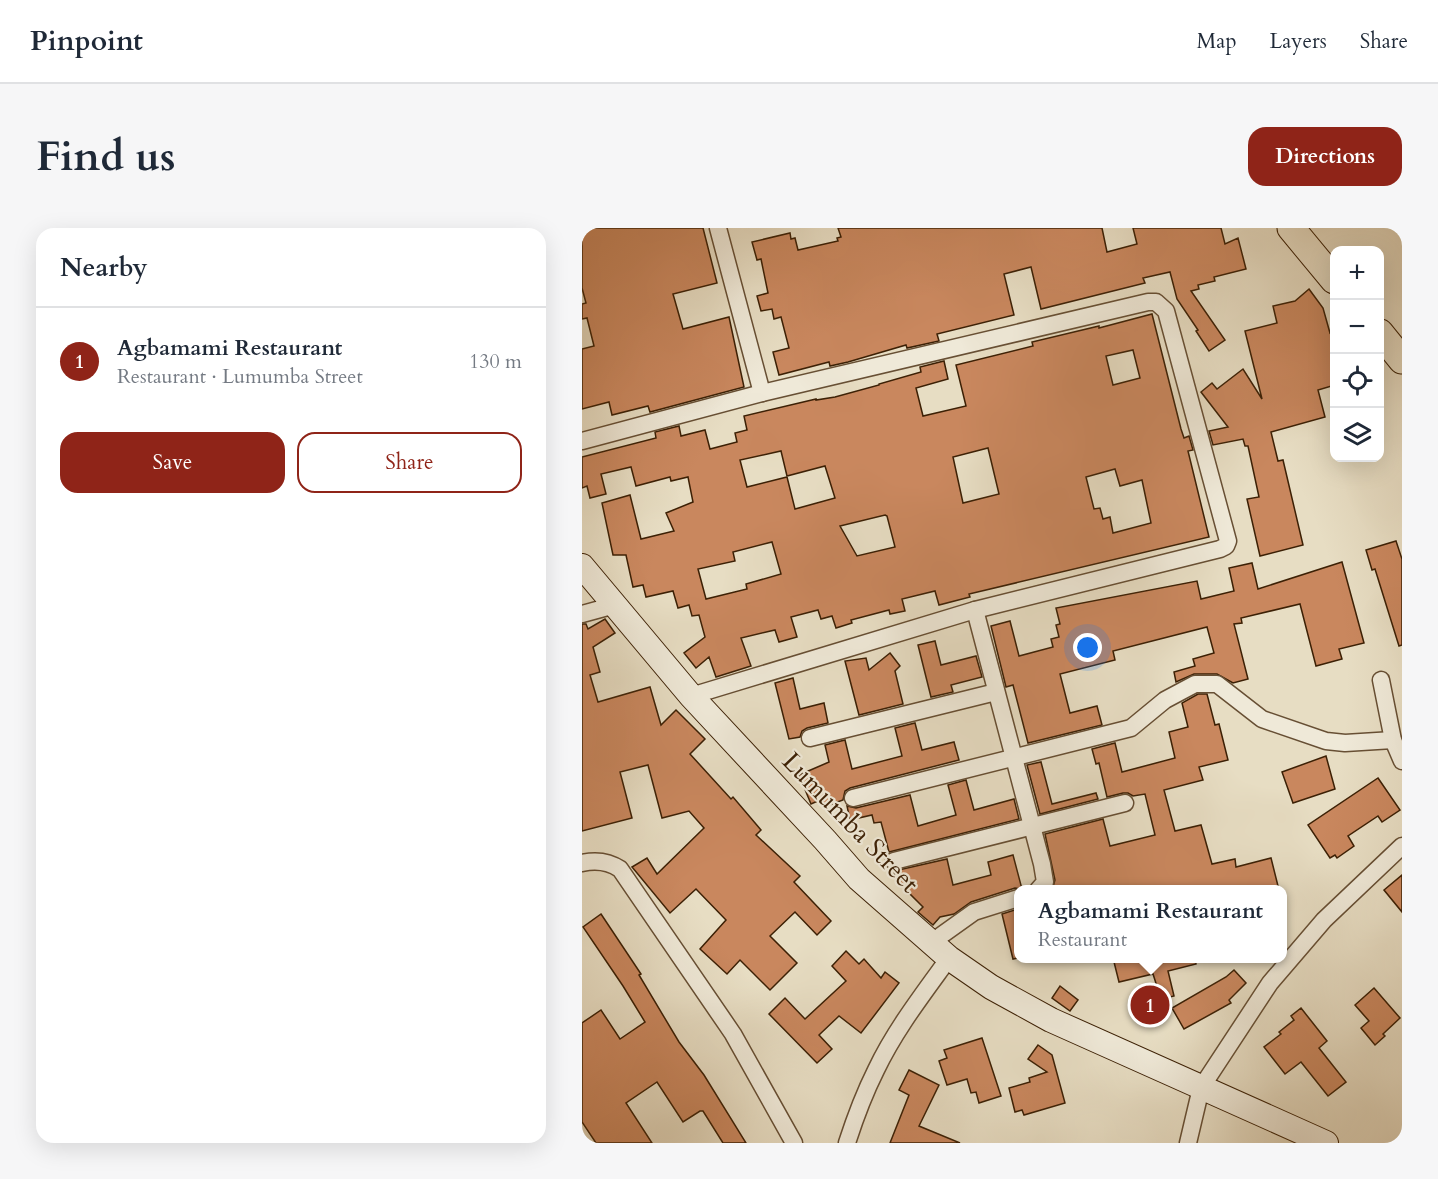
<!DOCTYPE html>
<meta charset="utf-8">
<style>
body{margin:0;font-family:Cardo,serif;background:#f6f6f7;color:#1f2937}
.controls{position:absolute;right:18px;top:18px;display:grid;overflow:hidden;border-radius:12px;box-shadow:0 6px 24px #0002}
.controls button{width:54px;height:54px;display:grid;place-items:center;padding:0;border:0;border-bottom:2px solid #e0e1e3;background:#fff;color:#1f2937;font:30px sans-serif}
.you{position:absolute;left:506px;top:420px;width:21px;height:21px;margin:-15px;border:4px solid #fff;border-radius:50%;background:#1a73e8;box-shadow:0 0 0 9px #1a73e833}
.badge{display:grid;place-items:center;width:39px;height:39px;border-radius:50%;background:#8f2418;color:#fff;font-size:20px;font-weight:700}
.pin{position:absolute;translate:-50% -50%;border:3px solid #fff;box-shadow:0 2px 6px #0006}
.popup{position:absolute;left:432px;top:657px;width:273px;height:78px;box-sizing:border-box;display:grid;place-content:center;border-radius:12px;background:#fff;filter:drop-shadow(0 2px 4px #0005);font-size:20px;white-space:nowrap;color:#747a83}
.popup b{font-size:22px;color:#1f2937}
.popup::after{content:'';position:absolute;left:50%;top:100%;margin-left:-12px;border:12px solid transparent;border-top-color:#fff}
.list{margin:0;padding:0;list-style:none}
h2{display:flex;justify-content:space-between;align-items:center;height:78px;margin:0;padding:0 24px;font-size:26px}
h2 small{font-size:20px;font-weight:400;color:#747a83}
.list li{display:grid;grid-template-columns:39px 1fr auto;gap:18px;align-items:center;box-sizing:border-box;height:108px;padding:0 24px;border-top:2px solid #e0e1e3}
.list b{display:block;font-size:22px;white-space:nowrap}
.list p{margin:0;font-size:20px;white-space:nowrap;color:#747a83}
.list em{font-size:20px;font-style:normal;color:#747a83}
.actions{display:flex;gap:12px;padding:18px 24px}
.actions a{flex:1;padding:14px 0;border:2px solid #8f2418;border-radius:18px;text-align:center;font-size:21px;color:#8f2418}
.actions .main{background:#8f2418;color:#fff}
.icon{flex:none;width:33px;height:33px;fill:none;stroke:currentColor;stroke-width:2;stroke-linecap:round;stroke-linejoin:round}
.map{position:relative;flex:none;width:820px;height:915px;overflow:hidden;border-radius:18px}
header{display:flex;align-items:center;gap:36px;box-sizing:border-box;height:84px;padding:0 30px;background:#fff;border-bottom:2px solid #e0e1e3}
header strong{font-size:28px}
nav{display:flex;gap:33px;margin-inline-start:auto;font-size:21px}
.intro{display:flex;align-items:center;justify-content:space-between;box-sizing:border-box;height:144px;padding:0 36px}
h1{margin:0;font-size:42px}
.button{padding:15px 27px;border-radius:18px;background:#8f2418;color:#fff;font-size:21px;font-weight:700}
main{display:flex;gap:36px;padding:0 36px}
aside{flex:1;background:#fff;border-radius:18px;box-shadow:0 6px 24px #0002}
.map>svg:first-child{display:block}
.building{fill:#c9875e;stroke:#3c2005;stroke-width:1.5;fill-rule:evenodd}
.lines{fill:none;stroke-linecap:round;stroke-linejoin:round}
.minor-casing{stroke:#674f34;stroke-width:19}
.secondary-casing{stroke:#3c2005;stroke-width:26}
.primary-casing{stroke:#3c2005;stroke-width:29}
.minor{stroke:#efe9d8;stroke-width:16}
.secondary{stroke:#efe9d8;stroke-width:24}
.primary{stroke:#e7ddc3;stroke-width:27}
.labels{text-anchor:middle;stroke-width:4.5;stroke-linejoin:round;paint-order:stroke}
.street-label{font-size:26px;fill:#3c2005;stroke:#efe9d8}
</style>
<header>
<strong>Pinpoint</strong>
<nav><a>Map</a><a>Layers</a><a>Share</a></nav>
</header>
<div class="intro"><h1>Find us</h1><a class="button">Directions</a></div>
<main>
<aside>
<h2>Nearby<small></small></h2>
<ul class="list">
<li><span class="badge">1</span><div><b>Agbamami Restaurant</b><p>Restaurant · Lumumba Street</p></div><em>130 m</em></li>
</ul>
<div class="actions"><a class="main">Save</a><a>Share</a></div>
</aside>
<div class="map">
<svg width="820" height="915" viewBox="0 0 820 915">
<rect width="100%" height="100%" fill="#e7ddc3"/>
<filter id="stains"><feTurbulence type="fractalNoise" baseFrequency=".00333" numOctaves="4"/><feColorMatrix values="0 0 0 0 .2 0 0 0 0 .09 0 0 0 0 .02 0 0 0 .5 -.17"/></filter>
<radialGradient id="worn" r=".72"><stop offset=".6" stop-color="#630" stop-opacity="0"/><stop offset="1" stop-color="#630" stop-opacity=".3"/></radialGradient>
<g class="building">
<polygon points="0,0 121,0 135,55 91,66 101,101 147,89 162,159 68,184 66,178 30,187 27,174 0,181 0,121 12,118 5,90 0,91 0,76 4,75 0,60"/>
<polygon points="256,0 520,0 525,24 555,16 551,0 639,0 643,16 656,10 664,41 632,49 633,53 616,57 617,61 609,63 643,112 627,123 614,103 616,102 595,71 588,44 561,50 563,55 459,81 449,39 422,46 432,87 355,106 357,113 325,120 324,117 266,134 248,138 247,134 197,147 191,124 207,120 199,89 192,91 190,81 179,83 175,68 186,65 179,31 175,32 170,14 208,5 209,11 213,10 216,22 256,13 255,10 259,9"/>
<polygon points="727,61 741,80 748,105 753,102 753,157 736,162 743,189 689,204 696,233 701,232 721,317 678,328 665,271 677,269 666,218 663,218 661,211 631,217 627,203 646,199 619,164 630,155 635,161 661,141 680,171 663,103 695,95 691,78 713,73"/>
<path d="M 570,86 L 599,201 L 602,210 L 607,208 L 611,222 L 606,223 L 627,309 L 387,366 L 388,369 L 357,377 L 353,363 L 320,371 L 323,383 L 308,386 L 307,382 L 269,392 L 270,395 L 254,400 L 250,388 L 239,391 L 236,382 L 209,389 L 215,409 L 197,414 L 193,402 L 159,410 L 169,438 L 134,449 L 127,429 L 114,440 L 102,425 L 123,409 L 117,387 L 110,388 L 107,377 L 96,380 L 91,363 L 64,369 L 61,357 L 51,359 L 44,327 L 31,327 L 20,275 L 48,267 L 59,311 L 92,303 L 84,285 L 111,274 L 106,249 L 89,253 L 88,249 L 54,258 L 49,239 L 19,246 L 24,266 L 8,270 L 5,258 L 0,260 L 0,229 L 74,210 L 73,204 L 97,198 L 99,208 L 123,202 L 128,221 L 155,214 L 153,205 L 165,202 L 162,188 L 234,171 L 234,172 L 253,169 L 297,157 L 297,156 L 339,144 L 338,139 L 362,133 L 366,151 L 334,160 L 341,188 L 384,178 L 374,137 L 451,118 L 450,114 L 517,98 L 517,100 ZM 551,122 L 558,150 L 531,157 L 524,128 ZM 406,220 L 417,266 L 381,275 L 371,229 ZM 199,223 L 205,248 L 243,238 L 253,270 L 213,281 L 205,249 L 165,259 L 158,232 ZM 533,241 L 538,258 L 560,252 L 569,295 L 531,305 L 528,289 L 521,291 L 518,280 L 512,281 L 504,249 ZM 303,287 L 305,288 L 313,319 L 275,328 L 258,298 ZM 190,314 L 199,346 L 164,356 L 165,361 L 124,371 L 116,341 L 153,333 L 151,324 Z"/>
<polygon points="814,313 820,331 820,417 817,418 793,341 790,342 784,322"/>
<polygon points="760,334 782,415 757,421 760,431 734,438 718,376 659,390 660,395 652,396 666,451 651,455 635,446 612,446 594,454 592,444 613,438 611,431 632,425 625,399 531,423 533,432 478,446 488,485 515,478 520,497 446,515 431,457 424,459 409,398 428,393 437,428 471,419 469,411 477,409 474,397 478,396 474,380 615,353 619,371 652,363 647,340 670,335 676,361"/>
<polygon points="23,391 33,405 11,419 18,444 8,447 16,474 68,459 79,497 94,482 123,511 108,526 149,571 151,569 179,602 174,607 218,648 212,654 249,693 235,707 213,684 188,708 215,735 188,762 158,732 145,746 118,721 144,692 114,661 88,685 50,639 65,630 75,646 122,600 107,583 80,590 66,537 38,544 50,590 0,603 0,396 4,396 6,401"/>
<polygon points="353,413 359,437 394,428 400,449 369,457 371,464 349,469 336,417"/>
<polygon points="308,425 318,438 313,443 321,476 277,487 263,433 284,430 287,442"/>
<polygon points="211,450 218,481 242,475 246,495 225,500 220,503 218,509 207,511 193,455"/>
<polygon points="616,466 625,466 633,497 637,496 646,532 617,539 621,552 582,562 593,603 619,597 630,636 653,631 654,639 689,630 697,662 470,662 473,652 463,606 521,591 528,618 573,607 563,566 551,568 546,565 541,565 525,569 517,535 514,536 510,521 533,515 540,544 593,530 587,504 606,499 600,475"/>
<polygon points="333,495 340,522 372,514 377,532 268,560 263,563 261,572 242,579 238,572 229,576 217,547 247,534 243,517 263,512 270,541 320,528 313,500"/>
<polygon points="744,528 753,561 711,575 700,544"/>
<polygon points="459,534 470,576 514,565 516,571 458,586 445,537"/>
<polygon points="796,550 818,582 800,594 796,588 766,608 772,618 755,630 753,627 748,630 726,597"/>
<polygon points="384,552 392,582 432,571 437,591 307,624 299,594 292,595 290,587 268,592 265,578 274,580 328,567 336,598 374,587 366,557"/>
<polygon points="431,627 440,661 433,660 389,674 372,686 358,689 351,697 336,684 341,679 314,652 312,643 365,631 371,657 409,647 406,634"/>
<polygon points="820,647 820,684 802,662"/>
<polygon points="436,681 436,730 431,731 420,686"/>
<polygon points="19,686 59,746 57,747 97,814 122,847 164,915 141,915 121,883 118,883 101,894 75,854 44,875 70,915 14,915 0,894 0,795 19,782 38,811 63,794 41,758 1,699"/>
<polygon points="264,723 277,736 282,731 299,750 303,744 317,755 279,805 257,788 237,807 250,821 235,835 187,786 203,770 223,791 264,753 250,738"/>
<polygon points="531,730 613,730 614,736 586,743 592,768 579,771 571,746 537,754"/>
<polygon points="652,742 664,755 647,772 649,775 602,801 590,780 644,749"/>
<polygon points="478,758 496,772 488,783 470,770"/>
<polygon points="792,760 818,790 801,806 803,808 793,817 779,800 787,793 773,777"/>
<polygon points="719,780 745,813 737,820 764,854 746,868 719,834 703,846 682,819 699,806 697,804 712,792 709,788"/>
<polygon points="400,810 419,868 397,875 394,864 389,865 385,851 365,857 357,833 365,830 362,822"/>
<polygon points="456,817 470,827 483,875 442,887 440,882 433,884 427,860 448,854 447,850 465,844 446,831"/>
<polygon points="327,842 357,857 337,898 378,915 308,915 327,867 317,862"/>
</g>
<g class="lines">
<defs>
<g id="minor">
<polyline points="136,0 180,165"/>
<polyline points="0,213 180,165 566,74 574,74 584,83 646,313 644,318 638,321 393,382 109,468"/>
<polyline points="393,382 460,636 463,654 456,662"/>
<polyline points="0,386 33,377"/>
<polyline points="799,452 811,512 820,533"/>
<polyline points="228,510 414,464"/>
<polyline points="271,570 549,500 583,472 613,456 635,456 680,491 744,513 763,515 811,512"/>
<polyline points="312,633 543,575"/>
<path d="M 0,635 C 13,632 26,633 38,641 L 151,806 L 212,915"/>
<polyline points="350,714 392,684 436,670"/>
<path d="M 265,915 C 273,890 282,866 294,842 C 313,802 341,766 367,730"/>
<polyline points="606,915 619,860 688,755 742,692 820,618"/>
</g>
<polyline id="secondary" points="0,338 109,468 243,612 277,651 367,730 409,759 469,792 744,915"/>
<g id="primary">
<polyline points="709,0 752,52"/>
<polyline points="798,105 820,132"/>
</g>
</defs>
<use href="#minor" class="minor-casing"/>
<use href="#secondary" class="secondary-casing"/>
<use href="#primary" class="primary-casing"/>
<use href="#minor" class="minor"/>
<use href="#secondary" class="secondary"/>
<use href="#primary" class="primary"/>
</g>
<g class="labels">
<g class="street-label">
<text transform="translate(269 594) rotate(46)" y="9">Lumumba Street</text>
</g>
</g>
<rect width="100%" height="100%" filter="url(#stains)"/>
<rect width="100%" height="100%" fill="url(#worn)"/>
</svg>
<div class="controls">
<button>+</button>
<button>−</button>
<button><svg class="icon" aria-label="locate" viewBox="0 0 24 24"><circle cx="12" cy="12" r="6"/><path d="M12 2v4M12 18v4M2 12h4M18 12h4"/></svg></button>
<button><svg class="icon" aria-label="layers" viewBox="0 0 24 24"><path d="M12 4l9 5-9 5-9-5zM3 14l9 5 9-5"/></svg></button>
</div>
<div class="you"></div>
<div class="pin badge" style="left:568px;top:777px">1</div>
<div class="popup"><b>Agbamami Restaurant</b>Restaurant</div>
</div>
</main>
